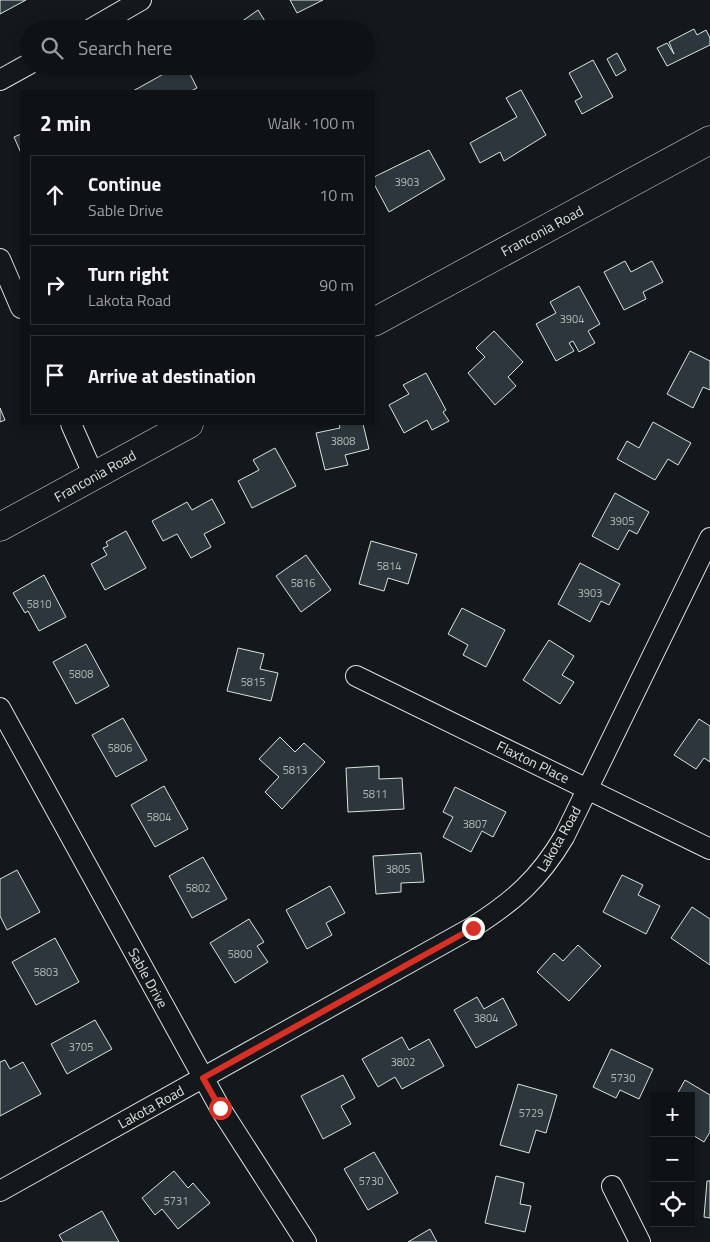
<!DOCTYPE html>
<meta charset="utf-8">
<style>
body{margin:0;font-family:"Titillium Web",sans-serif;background:#181b1e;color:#f1f3f6}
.controls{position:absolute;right:15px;bottom:15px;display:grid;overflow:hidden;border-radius:0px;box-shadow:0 2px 8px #0003}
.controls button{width:45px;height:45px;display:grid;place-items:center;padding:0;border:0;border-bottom:1px solid #2f3234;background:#0f1215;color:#f1f3f6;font:25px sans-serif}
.stop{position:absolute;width:15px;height:15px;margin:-11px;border:4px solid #d93025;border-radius:50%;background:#fff}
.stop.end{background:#d93025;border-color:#fff;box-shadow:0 1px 5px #0008}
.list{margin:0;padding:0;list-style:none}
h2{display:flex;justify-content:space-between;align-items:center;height:65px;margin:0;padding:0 20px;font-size:21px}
h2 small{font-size:16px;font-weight:400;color:#9b9ea0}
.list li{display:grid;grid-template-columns:32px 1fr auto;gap:15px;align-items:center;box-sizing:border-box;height:80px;margin:0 10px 10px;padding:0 10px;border:1px solid #2f3234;border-radius:0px}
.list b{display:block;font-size:19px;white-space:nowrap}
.list p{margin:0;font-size:16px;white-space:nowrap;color:#9b9ea0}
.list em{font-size:16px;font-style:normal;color:#9b9ea0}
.icon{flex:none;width:28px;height:28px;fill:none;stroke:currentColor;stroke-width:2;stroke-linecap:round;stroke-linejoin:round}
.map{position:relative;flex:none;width:710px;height:1242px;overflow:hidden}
.search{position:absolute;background:#0f1215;box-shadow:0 2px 8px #0003;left:20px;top:20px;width:355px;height:55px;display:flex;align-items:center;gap:12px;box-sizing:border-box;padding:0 18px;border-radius:28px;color:#9b9ea0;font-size:19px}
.panel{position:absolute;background:#0f1215;box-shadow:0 2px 8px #0003;left:20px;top:90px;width:355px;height:335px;border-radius:0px}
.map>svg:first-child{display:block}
.building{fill:#2c363c;stroke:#d8e6dc}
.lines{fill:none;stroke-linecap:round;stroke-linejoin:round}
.minor-casing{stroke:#d8e6dc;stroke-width:22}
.secondary-casing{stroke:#d8e6dc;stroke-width:29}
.minor{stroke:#14181c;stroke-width:20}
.secondary{stroke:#14181c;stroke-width:28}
.route{stroke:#d93025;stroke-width:6}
.labels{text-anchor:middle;stroke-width:4;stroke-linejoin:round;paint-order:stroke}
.number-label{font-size:11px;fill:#adbab4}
.street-label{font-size:14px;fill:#d8e6dc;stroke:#14181c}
</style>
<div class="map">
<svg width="710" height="1242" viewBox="0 0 710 1242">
<rect width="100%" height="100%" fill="#14181c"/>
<g class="building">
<polygon points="0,0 26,0 0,14"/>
<polygon points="290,0 323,0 297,13"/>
<polygon points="258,10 270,29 231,29"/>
<polygon points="694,29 697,35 706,30 710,38 710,45 667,66 657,48 667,43 674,54 669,42"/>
<polygon points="617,53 626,70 616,76 607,59"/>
<polygon points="593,60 613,97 582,114 575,101 582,97 569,73"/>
<polygon points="178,66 186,66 197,88 191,91 133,91"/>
<polygon points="521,90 546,135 504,161 500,152 480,163 470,143 517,117 506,98"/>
<polygon points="21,134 21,153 14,137"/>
<polygon points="429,150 445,179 389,212 374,184 374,177"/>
<polygon points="625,261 631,272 652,261 663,282 643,292 646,299 624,310 604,272"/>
<polygon points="579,286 600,324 588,331 595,343 579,352 573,341 569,343 574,351 556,361 536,324 556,313 550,302"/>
<polygon points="494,331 523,362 508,377 516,386 495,405 468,373 485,357 476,348"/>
<polygon points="690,351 710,361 710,390 703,387 693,408 667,394"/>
<polygon points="426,373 446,410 443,412 449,421 432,430 427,420 404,433 389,405 409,394 403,385"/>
<polygon points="0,408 5,420 0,422"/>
<polygon points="653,422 691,443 678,465 668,459 655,480 617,459 627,441 639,448"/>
<polygon points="339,424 363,424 369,449 345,455 348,465 325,470 316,433 340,428"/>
<polygon points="275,448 296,486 252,508 238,481 259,470 253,460"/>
<polygon points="615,493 649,512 637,534 629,530 618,550 592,536"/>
<polygon points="212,499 225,523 204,534 211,547 191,558 177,534 163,541 152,521 187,502 192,510"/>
<polygon points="126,531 146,568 105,590 91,564 107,555 103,548 108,546 106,542"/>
<polygon points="371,541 417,554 408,584 388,578 384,591 359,584"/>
<polygon points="306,555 331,590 301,612 276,576"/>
<polygon points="580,563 620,584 609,605 601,601 590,622 558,604"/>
<polygon points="44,575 66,617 39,631 28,611 25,613 13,593"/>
<polygon points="462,608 505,630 486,667 463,655 468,645 448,634"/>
<polygon points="549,640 574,656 562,675 574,682 560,704 523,680"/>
<polygon points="86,644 109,686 76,704 53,662"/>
<polygon points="238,648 264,654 260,669 278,673 271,701 227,691"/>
<polygon points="123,718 147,760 116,777 92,735"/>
<polygon points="699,719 710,726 710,762 704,758 696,769 674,755"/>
<polygon points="280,737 295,752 304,743 325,762 282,809 265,792 279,777 259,759"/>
<polygon points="379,766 379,779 402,778 404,809 348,812 346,768"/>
<polygon points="164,786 188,829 155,847 131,805"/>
<polygon points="455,787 506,812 493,837 482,831 471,852 443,837 453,817 443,812"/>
<polygon points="421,853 424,882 401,883 401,892 376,894 373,856"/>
<polygon points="203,857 227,899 192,918 169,876"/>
<polygon points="17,870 40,912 7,930 0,916 0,879"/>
<polygon points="622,875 643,885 638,895 660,906 646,934 603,912"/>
<polygon points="330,886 345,913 326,923 332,935 307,949 286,910"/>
<polygon points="692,907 710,919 710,965 671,938"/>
<polygon points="249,919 264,942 257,946 268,962 235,983 210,943"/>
<polygon points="55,938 79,982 36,1005 12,962"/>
<polygon points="578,945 601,966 569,1001 537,972 554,953 563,961"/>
<polygon points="477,997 484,1009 503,998 517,1025 476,1048 454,1010"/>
<polygon points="95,1020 112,1049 67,1074 51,1044"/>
<polygon points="402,1037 409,1050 429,1039 444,1066 402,1089 395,1077 378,1087 362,1059"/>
<polygon points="611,1049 653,1069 639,1099 620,1090 616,1098 593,1087"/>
<polygon points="5,1060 10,1069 23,1062 41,1094 0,1116 0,1062"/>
<polygon points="343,1075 355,1098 341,1106 351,1124 323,1139 301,1096"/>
<polygon points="685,1080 710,1095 710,1132 704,1142 691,1134 691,1096 676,1096"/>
<polygon points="518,1084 557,1095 546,1133 536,1130 529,1153 500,1145"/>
<polygon points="374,1152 398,1193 368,1210 344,1169"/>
<polygon points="174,1171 188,1188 193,1183 210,1203 178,1229 162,1209 155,1215 142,1198"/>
<polygon points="496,1176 524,1183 520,1204 531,1206 525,1232 485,1223"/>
<polygon points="707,1181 710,1181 710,1218 704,1217"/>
<polygon points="102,1211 119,1242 63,1242 59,1235"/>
<polygon points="430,1229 437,1242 408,1242"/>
</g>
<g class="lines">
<defs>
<g id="minor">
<polyline points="91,29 141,0"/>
<polyline points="0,80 29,64"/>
<polyline points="0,259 21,308"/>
<polyline points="71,424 94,476"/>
<polyline points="356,676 710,849"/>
<polyline points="0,708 220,1108 306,1242"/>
<polyline points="612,1186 640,1242"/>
<path d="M 0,1191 L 473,927 C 514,901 539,879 564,837 L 710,538"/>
</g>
<g id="secondary">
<polyline points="374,322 710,140"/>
<polyline points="0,527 189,424"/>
</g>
</defs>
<use href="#minor" class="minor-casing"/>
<use href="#secondary" class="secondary-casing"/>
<use href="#minor" class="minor"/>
<use href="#secondary" class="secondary"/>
</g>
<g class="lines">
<polyline class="route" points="220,1108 203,1078 473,928"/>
</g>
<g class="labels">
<g class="number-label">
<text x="407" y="186">3903</text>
<text x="572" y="323">3904</text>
<text x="343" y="445">3808</text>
<text x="622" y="525">3905</text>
<text x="389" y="570">5814</text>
<text x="303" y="587">5816</text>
<text x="590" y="597">3903</text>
<text x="39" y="608">5810</text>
<text x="81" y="678">5808</text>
<text x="253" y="686">5815</text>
<text x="120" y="752">5806</text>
<text x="295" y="774">5813</text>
<text x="375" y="798">5811</text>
<text x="159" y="821">5804</text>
<text x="475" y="828">3807</text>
<text x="398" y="873">3805</text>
<text x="198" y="892">5802</text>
<text x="240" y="958">5800</text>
<text x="46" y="976">5803</text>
<text x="486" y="1022">3804</text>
<text x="81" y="1051">3705</text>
<text x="403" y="1066">3802</text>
<text x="623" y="1082">5730</text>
<text x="531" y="1117">5729</text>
<text x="371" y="1185">5730</text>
<text x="176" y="1205">5731</text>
</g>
<g class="street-label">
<text transform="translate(542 231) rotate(-28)" y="5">Franconia Road</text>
<text transform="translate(95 476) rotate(-29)" y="5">Franconia Road</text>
<text transform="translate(533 762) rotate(26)" y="5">Flaxton Place</text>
<text transform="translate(559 839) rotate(-60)" y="5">Lakota Road</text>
<text transform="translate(148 978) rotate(61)" y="5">Sable Drive</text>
<text transform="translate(151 1107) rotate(-29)" y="5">Lakota Road</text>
</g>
</g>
</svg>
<div class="controls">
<button>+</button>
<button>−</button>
<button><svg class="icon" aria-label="locate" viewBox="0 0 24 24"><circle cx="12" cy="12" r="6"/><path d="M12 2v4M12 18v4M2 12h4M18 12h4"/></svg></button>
</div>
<div class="stop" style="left:220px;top:1108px"></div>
<div class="stop end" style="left:473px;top:928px"></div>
<div class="search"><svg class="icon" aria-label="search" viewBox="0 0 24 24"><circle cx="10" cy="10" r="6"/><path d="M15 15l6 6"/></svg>Search here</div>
<section class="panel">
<h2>2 min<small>Walk · 100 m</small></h2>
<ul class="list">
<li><svg class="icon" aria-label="ahead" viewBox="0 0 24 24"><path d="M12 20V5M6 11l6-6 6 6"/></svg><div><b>Continue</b><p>Sable Drive</p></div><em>10 m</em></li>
<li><svg class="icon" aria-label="right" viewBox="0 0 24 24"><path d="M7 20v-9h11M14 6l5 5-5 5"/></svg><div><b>Turn right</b><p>Lakota Road</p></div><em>90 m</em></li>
<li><svg class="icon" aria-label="arrive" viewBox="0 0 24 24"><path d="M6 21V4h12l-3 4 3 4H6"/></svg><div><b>Arrive at destination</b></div></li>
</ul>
</section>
</div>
